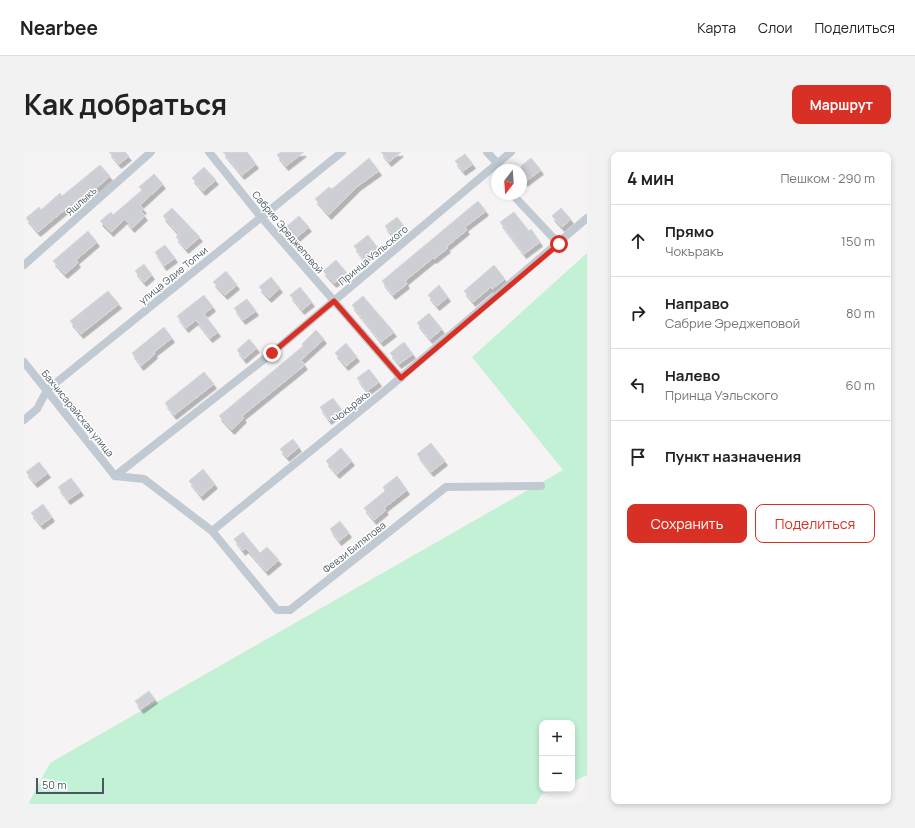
<!DOCTYPE html>
<html lang="ru">
<meta charset="utf-8">
<style>
body{margin:0;font-family:Manrope,sans-serif;background:#f2f2f2;color:#222}
.controls{position:absolute;right:12px;bottom:12px;display:grid;overflow:hidden;border-radius:8px;box-shadow:0 2px 6px #0003}
.controls button{width:36px;height:36px;display:grid;place-items:center;padding:0;border:0;border-bottom:1px solid #e0e0e0;background:#fff;color:#222;font:20px sans-serif}
.compass{position:absolute;left:467px;top:12px;width:36px;height:36px;border-radius:50%;background:#fff;box-shadow:0 2px 6px #0003;rotate:197deg}
.scale{position:absolute;left:12px;bottom:10px;width:68px;box-sizing:border-box;padding-left:4px;border:2px solid #4a5661;border-top:0;font-size:11px;line-height:14px;white-space:nowrap;color:#4a5661;-webkit-text-stroke:3px #fff;paint-order:stroke}
.stop{position:absolute;width:12px;height:12px;margin:-9px;border:3px solid #d93025;border-radius:50%;background:#fff}
.stop.end{background:#d93025;border-color:#fff;box-shadow:0 1px 4px #0008}
.list{margin:0;padding:0;list-style:none}
h2{display:flex;justify-content:space-between;align-items:center;height:52px;margin:0;padding:0 16px;font-size:17px}
h2 small{font-size:13px;font-weight:400;color:#767676}
.list li{display:grid;grid-template-columns:26px 1fr auto;gap:12px;align-items:center;box-sizing:border-box;height:72px;padding:0 16px;border-top:1px solid #e0e0e0}
.list b{display:block;font-size:15px;white-space:nowrap}
.list p{margin:0;font-size:13px;white-space:nowrap;color:#767676}
.list em{font-size:13px;font-style:normal;color:#767676}
.actions{display:flex;gap:8px;padding:12px 16px}
.actions a{flex:1;padding:9px 0;border:1px solid #d93025;border-radius:8px;text-align:center;font-size:14px;color:#d93025}
.actions .main{background:#d93025;color:#fff}
.icon{flex:none;width:22px;height:22px;fill:none;stroke:currentColor;stroke-width:2;stroke-linecap:round;stroke-linejoin:round}
.map{position:relative;flex:none;width:563px;height:652px;overflow:hidden;border-radius:8px}
header{display:flex;align-items:center;gap:24px;box-sizing:border-box;height:56px;padding:0 20px;background:#fff;border-bottom:1px solid #e0e0e0}
header strong{font-size:19px}
nav{display:flex;gap:22px;margin-inline-start:auto;font-size:14px}
.intro{display:flex;align-items:center;justify-content:space-between;box-sizing:border-box;height:96px;padding:0 24px}
h1{margin:0;font-size:28px}
.button{padding:10px 18px;border-radius:8px;background:#d93025;color:#fff;font-size:14px;font-weight:700}
main{display:flex;gap:24px;padding:0 24px}
aside{flex:1;background:#fff;border-radius:8px;box-shadow:0 2px 6px #0003}
.map>svg:first-child{display:block}
.green{fill:#c3f1d5}
.building{fill:#cdcfd5;stroke:#d7d9de;filter:url(#shadow)}
.lines{fill:none;stroke-linecap:round;stroke-linejoin:round}
.street{stroke:#c1cad2;stroke-width:8}
.route{stroke:#d93025;stroke-width:5}
.labels{text-anchor:middle;stroke-width:3;stroke-linejoin:round;paint-order:stroke}
.street-label{font-size:10px;fill:#4a5661;stroke:#fff}
</style>
<header>
<strong>Nearbee</strong>
<nav><a>Карта</a><a>Слои</a><a>Поделиться</a></nav>
</header>
<div class="intro"><h1>Как добраться</h1><a class="button">Маршрут</a></div>
<main>
<div class="map">
<svg width="563" height="652" viewBox="0 0 563 652">
<defs>
<filter id="shadow"><feDropShadow dx="2.5" dy="4.5" stdDeviation="0" flood-color="#0004"/></filter>
</defs>
<rect width="100%" height="100%" fill="#f5f3f3"/>
<polygon class="green" points="563,101 563,623 548,630 548,571 518,571 518,637 531,637 518,642 512,652 4,652 26,611 539,318 448,205"/>
<g class="building">
<polygon points="85,0 101,0 105,4 95,12"/>
<polygon points="199,0 223,0 232,12 218,23"/>
<polygon points="257,0 280,0 262,14 253,3"/>
<polygon points="357,0 377,0 365,10"/>
<polygon points="441,2 449,12 439,19 431,9"/>
<polygon points="345,6 355,19 334,34 305,63 291,47 305,35 308,37"/>
<polygon points="507,6 517,18 501,30 497,25 497,14"/>
<polygon points="76,13 86,24 58,49 55,46 14,80 2,66 15,55 17,58 36,41 38,44"/>
<polygon points="180,15 192,28 179,39 168,26"/>
<polygon points="130,22 139,32 116,53 120,57 117,59 121,64 108,76 101,67 87,80 76,69 87,60 89,63 118,38 115,35"/>
<polygon points="454,49 462,59 441,75 443,78 422,95 424,96 410,107 409,106 381,129 383,132 369,143 358,129"/>
<polygon points="148,56 176,85 162,97 152,85 155,82 139,64"/>
<polygon points="537,56 547,67 538,75 528,64"/>
<polygon points="490,60 505,79 507,77 516,90 500,102 476,70"/>
<polygon points="275,64 285,75 272,86 262,75"/>
<polygon points="373,65 380,74 368,83 361,74"/>
<polygon points="64,79 73,90 52,108 54,111 41,122 29,109"/>
<polygon points="344,83 354,96 339,107 330,94"/>
<polygon points="141,93 151,106 140,114 131,100"/>
<polygon points="312,108 323,121 310,131 299,119"/>
<polygon points="120,112 128,123 120,130 111,119"/>
<polygon points="470,113 481,127 468,137 467,135 449,150 440,139"/>
<polygon points="202,119 213,133 201,143 189,130"/>
<polygon points="247,125 256,136 245,146 235,135"/>
<polygon points="415,133 424,145 413,154 404,143"/>
<polygon points="276,135 288,150 278,158 266,143"/>
<polygon points="84,139 95,152 57,182 46,169"/>
<polygon points="180,143 189,155 180,162 194,180 186,186 172,168 162,176 153,164"/>
<polygon points="339,144 370,180 357,190 328,153"/>
<polygon points="223,147 232,159 219,168 210,156"/>
<polygon points="405,161 418,177 406,187 393,171"/>
<polygon points="140,175 148,186 130,200 131,202 117,214 108,201"/>
<polygon points="292,178 300,187 277,208 281,213 218,264 220,266 208,278 195,264 279,194 278,192"/>
<polygon points="225,187 233,196 220,207 213,198"/>
<polygon points="380,190 389,202 375,212 366,201"/>
<polygon points="322,191 333,205 322,214 311,201"/>
<polygon points="345,217 355,230 343,239 333,226"/>
<polygon points="180,220 190,232 150,263 141,251"/>
<polygon points="309,246 318,258 305,268 296,255"/>
<polygon points="269,287 275,295 263,305 256,297"/>
<polygon points="407,291 421,309 407,320 393,302"/>
<polygon points="317,296 328,309 313,322 302,309"/>
<polygon points="15,310 24,321 11,331 2,320"/>
<polygon points="179,317 191,332 177,344 165,329"/>
<polygon points="373,324 383,338 360,356 362,358 350,368 340,356 361,339 359,335"/>
<polygon points="47,326 57,339 44,348 34,335"/>
<polygon points="19,352 28,365 17,373 7,361"/>
<polygon points="316,369 325,381 315,389 306,377"/>
<polygon points="219,380 236,401 243,395 255,408 242,419 222,396 219,399 210,387"/>
<polygon points="125,539 131,547 117,557 111,549"/>
</g>
<g class="lines">
<g class="street">
<polyline points="185,0 237,65 377,226"/>
<polyline points="463,0 473,11 473,15"/>
<polyline points="488,42 535,92"/>
<polyline points="0,113 127,0"/>
<polyline points="0,210 91,324"/>
<polyline points="0,268 13,257 23,238 318,0"/>
<polyline points="91,324 120,327 188,379 362,238 563,66"/>
<polyline points="91,324 248,201 487,0"/>
<polyline points="188,379 253,458 266,458 422,335 517,334"/>
</g>
</g>
<g class="lines">
<polyline class="route" points="248,201 310,149 377,226 535,92"/>
</g>
<g class="labels">
<g class="street-label">
<text transform="translate(57 49) rotate(-42)" y="4">Яшлыкъ</text>
<text transform="translate(264 80) rotate(50)" y="4">Сабрие Эреджеповой</text>
<text transform="translate(349 103) rotate(-40)" y="4">Принца Уэльского</text>
<text transform="translate(149 123) rotate(-39)" y="4">улица Эдие Топчи</text>
<text transform="translate(327 254) rotate(-39)" y="4">Чокъракъ</text>
<text transform="translate(54 261) rotate(51)" y="4">Бахчисарайская улица</text>
<text transform="translate(330 395) rotate(-38)" y="4">Февзи Билялова</text>
</g>
</g>
</svg>
<div class="controls">
<button>+</button>
<button>−</button>
</div>
<svg class="compass" viewBox="-18 -18 36 36"><path d="M0-13l5 13h-10z" fill="#e53935"/><path d="M0 13l5-13h-10z" fill="#767676"/></svg>
<div class="scale">50 m</div>
<div class="stop" style="left:535px;top:92px"></div>
<div class="stop end" style="left:248px;top:201px"></div>
</div>
<aside>
<h2>4 мин<small>Пешком · 290 m</small></h2>
<ul class="list">
<li><svg class="icon" aria-label="ahead" viewBox="0 0 24 24"><path d="M12 20V5M6 11l6-6 6 6"/></svg><div><b>Прямо</b><p>Чокъракъ</p></div><em>150 m</em></li>
<li><svg class="icon" aria-label="right" viewBox="0 0 24 24"><path d="M7 20v-9h11M14 6l5 5-5 5"/></svg><div><b>Направо</b><p>Сабрие Эреджеповой</p></div><em>80 m</em></li>
<li><svg class="icon" aria-label="left" viewBox="0 0 24 24"><path d="M17 20v-9H6M10 6l-5 5 5 5"/></svg><div><b>Налево</b><p>Принца Уэльского</p></div><em>60 m</em></li>
<li><svg class="icon" aria-label="arrive" viewBox="0 0 24 24"><path d="M6 21V4h12l-3 4 3 4H6"/></svg><div><b>Пункт назначения</b></div></li>
</ul>
<div class="actions"><a class="main">Сохранить</a><a>Поделиться</a></div>
</aside>
</main>
